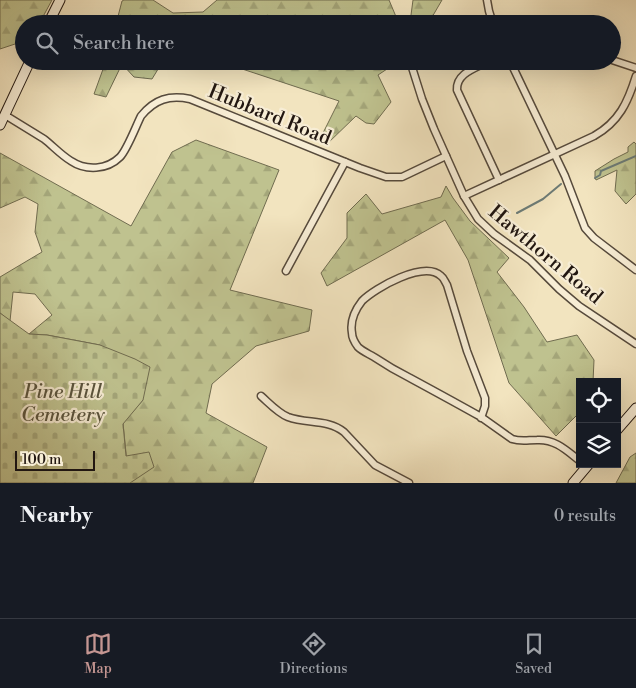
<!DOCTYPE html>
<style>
body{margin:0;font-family:"Libre Bodoni",serif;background:#20242c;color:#f1f3f6}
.controls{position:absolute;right:15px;bottom:15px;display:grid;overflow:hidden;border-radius:0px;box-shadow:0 5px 20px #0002}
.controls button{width:45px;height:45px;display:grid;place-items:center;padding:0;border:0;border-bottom:1px solid #363941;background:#171b24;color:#f1f3f6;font:25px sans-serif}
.scale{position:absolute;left:15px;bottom:12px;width:80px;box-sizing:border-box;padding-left:5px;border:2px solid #221711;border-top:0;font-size:14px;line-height:18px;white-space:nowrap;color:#221711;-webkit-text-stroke:4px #f7edd5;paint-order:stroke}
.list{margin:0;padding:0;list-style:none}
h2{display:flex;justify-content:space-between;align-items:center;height:65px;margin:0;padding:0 20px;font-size:21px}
h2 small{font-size:16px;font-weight:400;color:#9ea1a6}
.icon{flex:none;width:28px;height:28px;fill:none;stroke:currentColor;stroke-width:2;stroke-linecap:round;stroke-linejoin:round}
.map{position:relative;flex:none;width:636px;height:483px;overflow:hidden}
.search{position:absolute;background:#171b24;box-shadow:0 5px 20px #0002;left:15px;right:15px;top:15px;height:55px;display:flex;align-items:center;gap:12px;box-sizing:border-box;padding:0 18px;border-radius:28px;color:#9ea1a6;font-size:19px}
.sheet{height:135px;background:#171b24}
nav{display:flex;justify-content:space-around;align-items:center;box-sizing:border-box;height:70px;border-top:1px solid #363941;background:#171b24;font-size:14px;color:#9ea1a6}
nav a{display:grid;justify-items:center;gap:2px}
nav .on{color:#c59692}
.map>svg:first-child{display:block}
.forest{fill:url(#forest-firs);stroke:#706c50}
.cemetery{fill:url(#cemetery-stones);stroke:#706c50}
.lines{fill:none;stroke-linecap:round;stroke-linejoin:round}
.stream{stroke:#6c7b76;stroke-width:2}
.street-casing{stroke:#564a3c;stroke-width:9}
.secondary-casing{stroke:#221711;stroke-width:11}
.street{stroke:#f7edd5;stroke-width:6}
.secondary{stroke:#f7edd5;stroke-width:9}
.labels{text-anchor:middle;stroke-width:4.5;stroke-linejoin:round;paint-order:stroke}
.street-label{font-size:20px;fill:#221711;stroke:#f7edd5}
.park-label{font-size:20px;font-style:italic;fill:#59533d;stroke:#f7edd5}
</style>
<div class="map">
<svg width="636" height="483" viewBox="0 0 636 483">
<defs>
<pattern id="forest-firs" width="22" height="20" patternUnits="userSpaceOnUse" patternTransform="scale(1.25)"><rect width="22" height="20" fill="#bfc28f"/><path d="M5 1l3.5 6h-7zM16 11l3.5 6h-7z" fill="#a4a67a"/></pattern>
<pattern id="cemetery-stones" width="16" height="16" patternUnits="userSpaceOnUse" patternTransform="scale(1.25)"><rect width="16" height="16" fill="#bfc28f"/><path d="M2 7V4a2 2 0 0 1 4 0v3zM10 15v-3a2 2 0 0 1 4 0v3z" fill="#a4a67a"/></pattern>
</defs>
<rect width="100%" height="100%" fill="#f2e4bf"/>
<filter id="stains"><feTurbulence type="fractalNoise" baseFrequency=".004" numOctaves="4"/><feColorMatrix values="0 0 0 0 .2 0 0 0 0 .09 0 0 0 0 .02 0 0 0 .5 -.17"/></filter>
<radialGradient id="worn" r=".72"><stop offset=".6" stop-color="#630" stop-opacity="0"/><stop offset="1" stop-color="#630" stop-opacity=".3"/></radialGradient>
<g class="forest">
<polygon points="0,0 52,0 39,24 24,24 24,41 0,49"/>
<polygon points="124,0 153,0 173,13 203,12 217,0 389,0 397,19 391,24 116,24 122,1"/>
<polygon points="413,0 442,0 428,24 419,24 411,15"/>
<polygon points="106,61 163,61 152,79 134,77 122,64 106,97 94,94"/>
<polygon points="218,61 399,61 378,75 391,102 374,124 366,123 356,116 327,144 319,141 339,101"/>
<polygon points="196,140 279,170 230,290 312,310 309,331 256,346 212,384 206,413 267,447 253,483 129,483 123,423 143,400 100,345 47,335 29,334 52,315 35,294 13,292 10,321 0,313 0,277 42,252 35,232 38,204 25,197 0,208 0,153 131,226 172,152"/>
<polygon points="634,142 636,144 636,194 626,204 615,191 617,170 596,180 595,177 595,171 614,159 628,152 628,147"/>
<polygon points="446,186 453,198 470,221 509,258 497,272 524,307 547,342 577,335 594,360 593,382 580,382 580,412 556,436 509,383 468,260 445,220 327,286 321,273 347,238 347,213 366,194 382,214 441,197"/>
<polygon points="636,453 636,483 616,483 630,457"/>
</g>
<polygon class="cemetery" points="0,313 29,334 47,335 100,345 135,359 150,367 143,400 123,424 126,456 149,452 154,467 130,483 0,483"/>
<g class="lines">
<g class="stream">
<polyline points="595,178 600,175 601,171 636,156"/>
<polyline points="517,213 543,199 561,184"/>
</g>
<defs>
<g id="street">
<polyline points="487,0 489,11 493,24"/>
<polyline points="612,60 636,68"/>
<polyline points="410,61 422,99 434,129 464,196 478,219 494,234 530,260 559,289 579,306 636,344"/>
<path d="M 489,61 C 476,68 456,73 457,90 L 499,180"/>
<polyline points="510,61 565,176 585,228 594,238 636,270"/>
<path d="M 5,115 C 18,123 31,131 44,139 C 53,146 61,155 71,161 C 86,171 107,170 120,157 C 127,150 136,126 141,116 C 155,99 169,95 190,99 L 360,168 L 386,177 L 402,177 L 446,156"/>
<path d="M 464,196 L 594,136 C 619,122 628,102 636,76"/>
<polyline points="286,271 345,162"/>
<path d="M 261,396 C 269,403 278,413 288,417 C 307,424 328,419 344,432 L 375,465 L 409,483"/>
<path d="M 481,418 L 485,406 L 485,398 L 467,351 L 447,285 C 445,282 444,278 441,276 C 424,260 375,288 362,301 C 355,310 350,322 352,333 C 352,338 355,343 358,347 C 362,351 369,354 374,357 C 386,365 398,372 410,378 C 434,391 458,404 481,417 C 491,424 502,432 512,439 C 521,442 528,440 537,440 C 555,439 566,450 580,461"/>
</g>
<g id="secondary">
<polyline points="48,24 60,0"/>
<polyline points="0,125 30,61"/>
<polyline points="617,430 636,408"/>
<polyline points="573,483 589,464"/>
</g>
</defs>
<use href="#street" class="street-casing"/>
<use href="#secondary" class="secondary-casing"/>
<use href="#street" class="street"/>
<use href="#secondary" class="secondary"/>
</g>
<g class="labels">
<g class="street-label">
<text transform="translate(270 114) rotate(22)" y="7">Hubbard Road</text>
<text transform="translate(546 254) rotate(40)" y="7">Hawthorn Road</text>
</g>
<g class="park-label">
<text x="63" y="398">Pine Hill<tspan x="63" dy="23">Cemetery</tspan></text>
</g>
</g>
<rect width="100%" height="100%" filter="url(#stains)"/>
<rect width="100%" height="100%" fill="url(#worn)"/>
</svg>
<div class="controls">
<button><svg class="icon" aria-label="locate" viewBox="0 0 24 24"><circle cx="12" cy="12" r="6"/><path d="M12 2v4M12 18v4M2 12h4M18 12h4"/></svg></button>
<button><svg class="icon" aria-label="layers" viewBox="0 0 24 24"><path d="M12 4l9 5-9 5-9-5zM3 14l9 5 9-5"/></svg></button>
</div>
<div class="scale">100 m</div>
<div class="search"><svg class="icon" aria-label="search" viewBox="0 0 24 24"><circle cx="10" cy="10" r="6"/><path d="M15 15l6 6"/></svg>Search here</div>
</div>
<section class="sheet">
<h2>Nearby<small>0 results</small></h2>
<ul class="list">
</ul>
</section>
<nav>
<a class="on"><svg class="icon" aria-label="map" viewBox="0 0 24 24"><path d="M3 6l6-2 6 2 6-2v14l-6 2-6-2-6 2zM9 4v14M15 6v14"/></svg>Map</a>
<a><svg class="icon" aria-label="directions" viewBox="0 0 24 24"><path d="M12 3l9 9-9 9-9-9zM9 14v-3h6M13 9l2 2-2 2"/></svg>Directions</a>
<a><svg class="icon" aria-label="saved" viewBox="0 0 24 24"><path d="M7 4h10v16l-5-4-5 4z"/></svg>Saved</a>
</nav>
